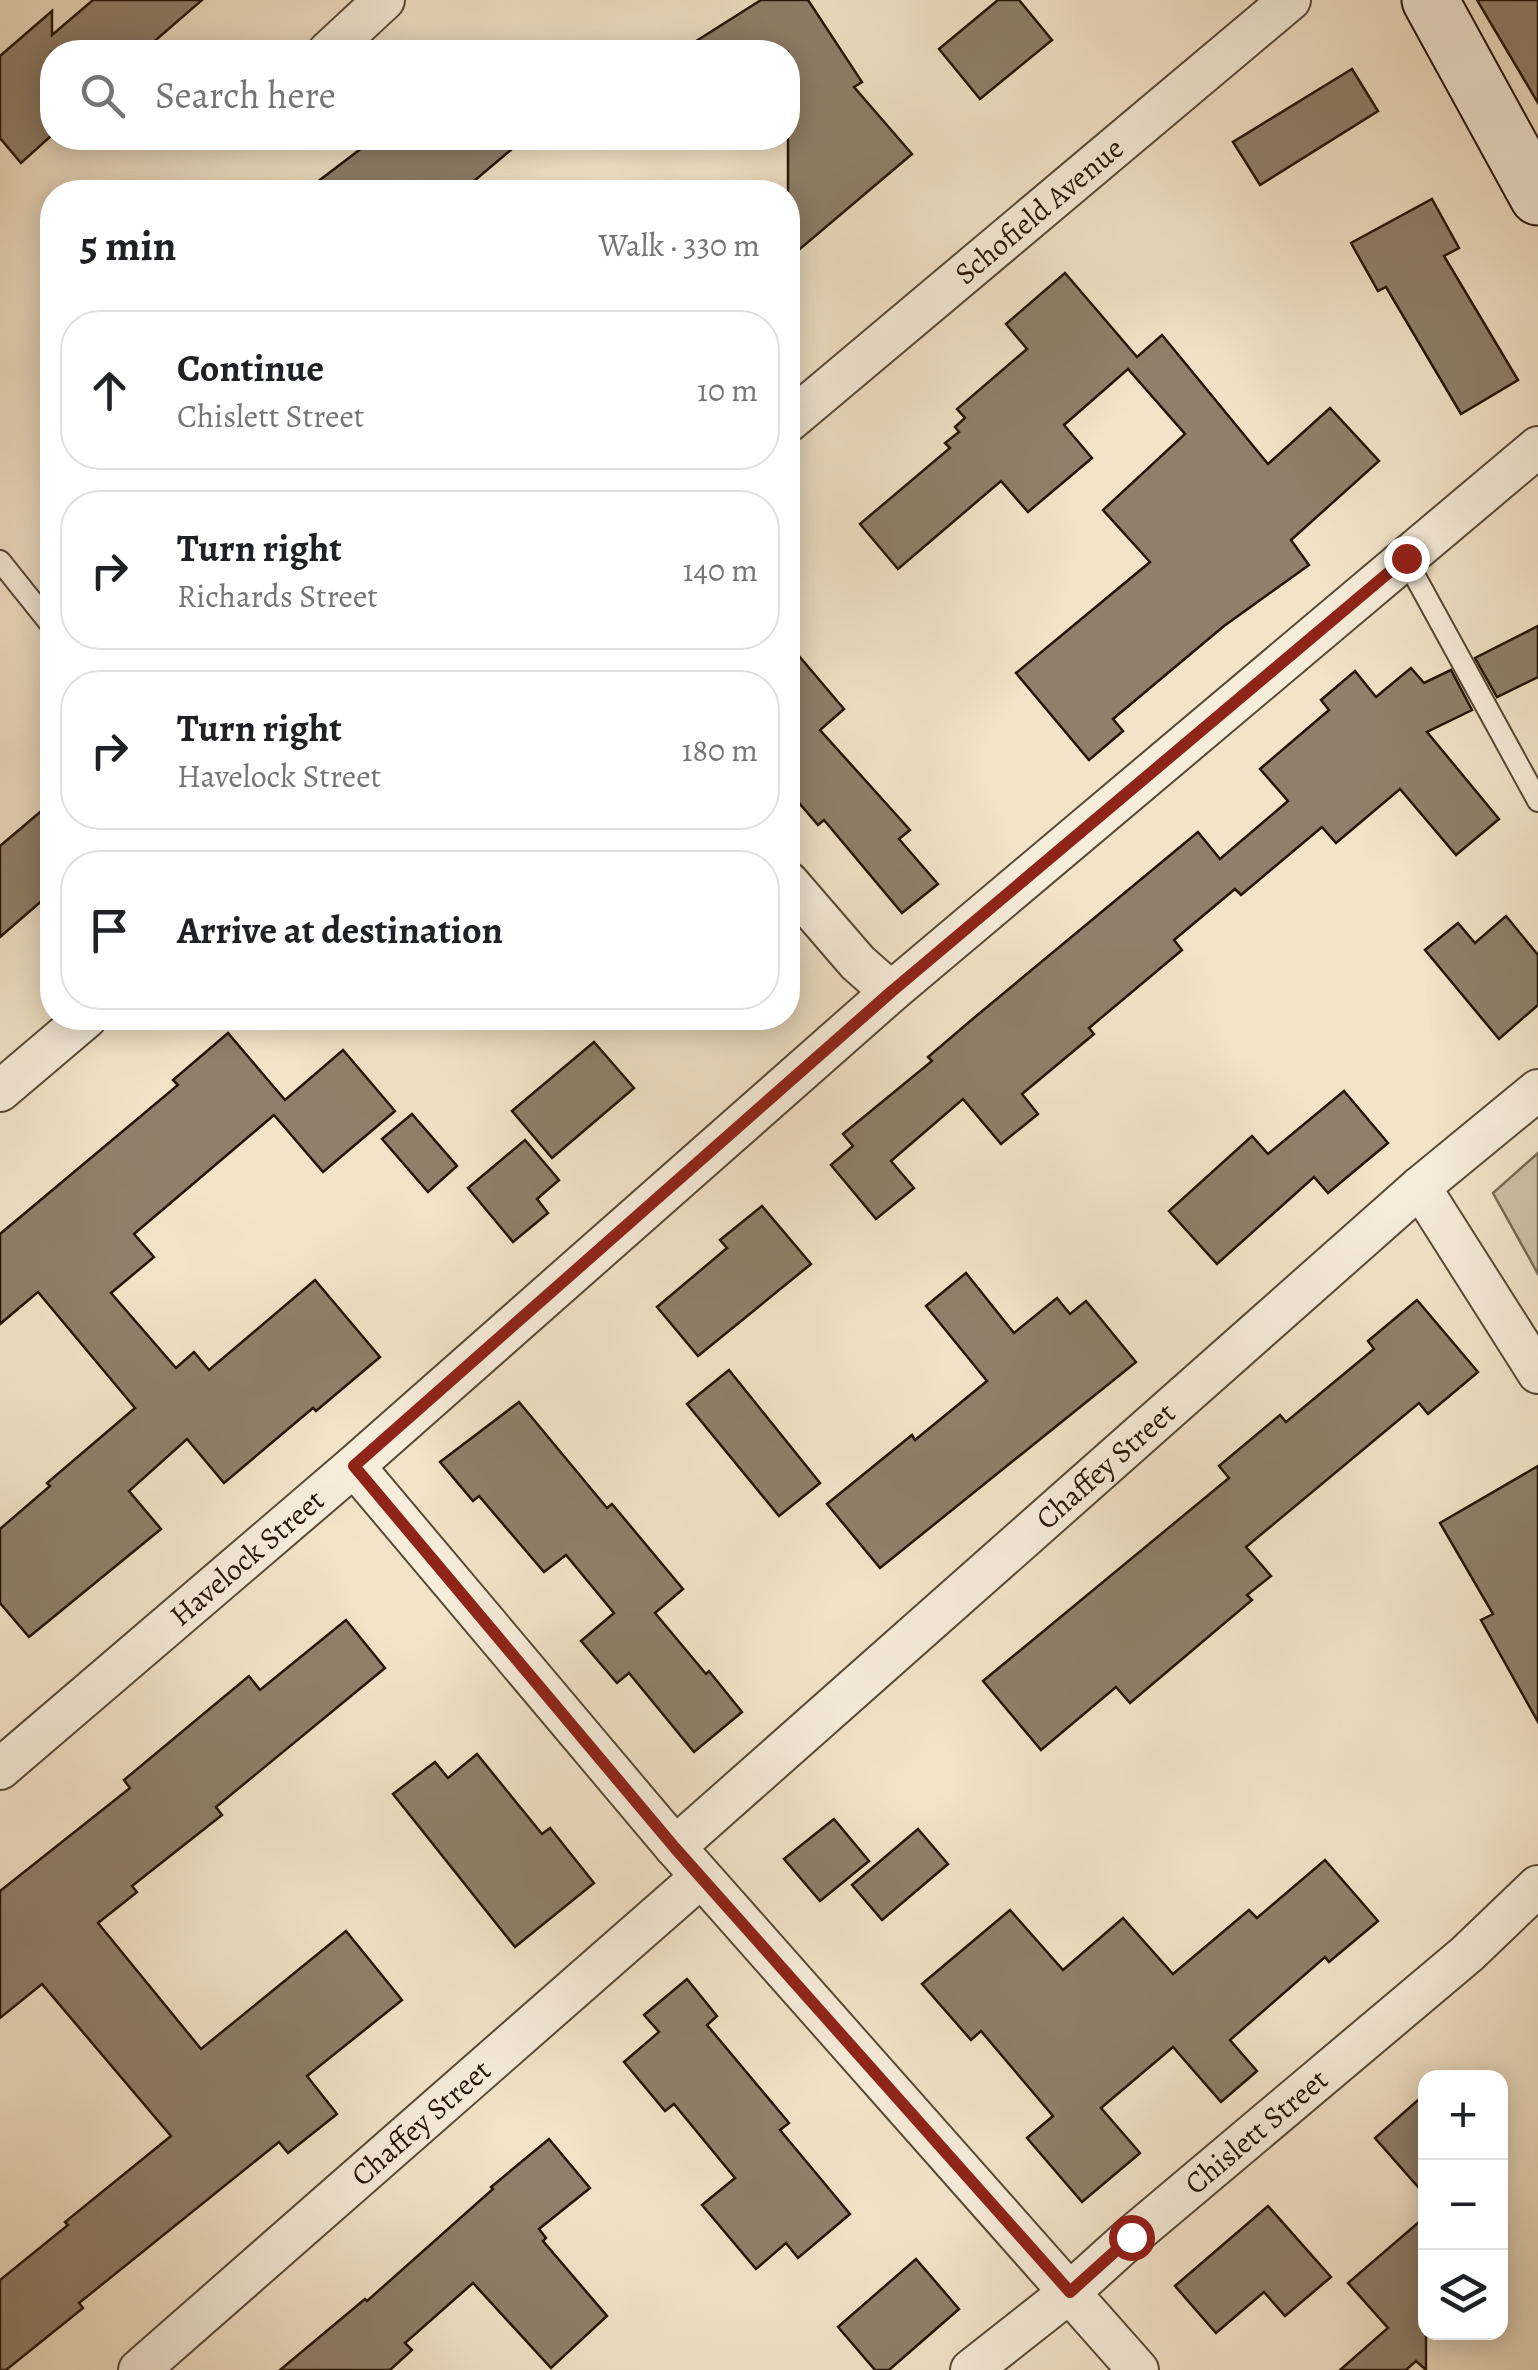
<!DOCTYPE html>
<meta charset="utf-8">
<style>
body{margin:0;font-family:Alegreya,serif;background:#f2f2f2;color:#202124}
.controls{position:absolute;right:30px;bottom:30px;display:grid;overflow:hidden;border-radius:20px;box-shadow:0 5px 25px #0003}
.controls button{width:90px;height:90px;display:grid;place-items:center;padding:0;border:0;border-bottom:2px solid #e0e0e0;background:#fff;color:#202124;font:50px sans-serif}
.stop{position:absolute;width:30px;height:30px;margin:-22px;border:8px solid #8f2418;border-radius:50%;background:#fff}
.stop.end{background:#8f2418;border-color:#fff;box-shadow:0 2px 10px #0008}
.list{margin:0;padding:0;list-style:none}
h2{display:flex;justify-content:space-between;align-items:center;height:130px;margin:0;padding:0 40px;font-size:42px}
h2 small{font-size:32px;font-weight:400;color:#757577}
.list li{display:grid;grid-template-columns:65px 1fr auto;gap:30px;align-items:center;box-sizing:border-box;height:160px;margin:0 20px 20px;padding:0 20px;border:2px solid #e0e0e0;border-radius:40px}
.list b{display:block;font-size:38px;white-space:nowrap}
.list p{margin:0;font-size:32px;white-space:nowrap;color:#757577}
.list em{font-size:32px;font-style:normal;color:#757577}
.icon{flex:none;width:55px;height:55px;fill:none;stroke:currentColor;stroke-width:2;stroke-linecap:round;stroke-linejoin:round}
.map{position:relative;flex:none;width:1538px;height:2370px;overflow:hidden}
.search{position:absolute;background:#fff;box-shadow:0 5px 25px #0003;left:40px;top:40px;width:760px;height:110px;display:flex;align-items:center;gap:25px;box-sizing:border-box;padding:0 35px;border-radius:40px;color:#757577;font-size:38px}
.panel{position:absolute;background:#fff;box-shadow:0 5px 25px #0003;left:40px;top:180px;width:760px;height:850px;border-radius:40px}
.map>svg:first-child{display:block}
.green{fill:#d0c0a7;stroke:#7a6a56;stroke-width:2.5}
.building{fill:#90806b;stroke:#241406;stroke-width:2.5}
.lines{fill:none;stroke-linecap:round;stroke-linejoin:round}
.lane-casing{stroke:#584836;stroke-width:24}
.street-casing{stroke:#584836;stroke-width:44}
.secondary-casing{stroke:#241406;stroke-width:59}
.lane{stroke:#f7eddb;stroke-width:20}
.street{stroke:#f7eddb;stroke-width:40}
.secondary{stroke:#f7eddb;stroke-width:55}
.route{stroke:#8f2418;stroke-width:12}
.labels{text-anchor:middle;stroke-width:8;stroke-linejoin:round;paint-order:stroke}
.street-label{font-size:30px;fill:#241406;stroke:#f7eddb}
</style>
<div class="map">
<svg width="1538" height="2370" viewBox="0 0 1538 2370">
<rect width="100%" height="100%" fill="#f3e3c8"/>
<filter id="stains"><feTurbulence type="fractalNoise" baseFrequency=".002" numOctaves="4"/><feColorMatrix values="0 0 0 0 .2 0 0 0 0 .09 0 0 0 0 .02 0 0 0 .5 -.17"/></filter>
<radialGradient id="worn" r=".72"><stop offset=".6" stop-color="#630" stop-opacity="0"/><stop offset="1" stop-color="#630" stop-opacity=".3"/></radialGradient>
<polygon class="green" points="1538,1153 1538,1274 1493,1193"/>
<g class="building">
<polygon points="93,0 202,0 142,52 52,52 52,135 21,163 0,138 0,56 52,11 52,35"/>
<polygon points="761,0 808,0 862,82 854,87 912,154 788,259 788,52 679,52"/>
<polygon points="998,0 1019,0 1052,40 980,99 939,49"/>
<polygon points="1477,0 1538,0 1538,103"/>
<polygon points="1352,69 1378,111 1260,185 1233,142"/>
<polygon points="375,138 525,138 461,192 304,192"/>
<polygon points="1432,199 1459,248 1444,256 1518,380 1461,414 1386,287 1378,291 1351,243"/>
<polygon points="1065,273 1137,357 1162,335 1268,464 1330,408 1379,461 1291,540 1309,565 1224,626 1113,719 1123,731 1089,760 1016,673 1150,562 1103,510 1185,434 1128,369 1064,425 1092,458 1028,512 1001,481 898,569 860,524 950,448 945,443 959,432 955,427 965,418 957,409 1027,349 1006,324"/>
<polygon points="1538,626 1538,677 1497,697 1475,658"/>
<polygon points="788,643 844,709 820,730 910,830 899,839 938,884 902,913 824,820 818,825 788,790"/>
<polygon points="1411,668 1424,683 1451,670 1472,710 1427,732 1499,819 1456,855 1400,789 1336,843 1322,827 1241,895 1235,889 1174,940 1182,950 1089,1028 1094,1034 1022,1094 1038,1114 1001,1144 963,1099 891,1161 914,1188 876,1219 831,1165 853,1146 843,1134 932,1061 928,1057 975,1017 1198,832 1220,859 1288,801 1260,769 1329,710 1321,700 1355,671 1376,697"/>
<polygon points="52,802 52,892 0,937 0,846"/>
<polygon points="1506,916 1538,955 1538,1005 1499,1039 1425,950 1458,923 1475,943"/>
<polygon points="228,1033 285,1100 343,1050 395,1111 323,1172 274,1115 134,1234 154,1257 111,1293 176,1368 194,1352 209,1370 315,1280 380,1357 316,1411 313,1408 224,1483 187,1439 129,1491 161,1529 29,1637 0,1603 0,1529 50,1486 47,1483 135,1408 38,1292 0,1324 0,1234 178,1085 173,1080"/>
<polygon points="594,1042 634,1088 552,1158 512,1111"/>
<polygon points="1344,1091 1388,1143 1328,1193 1314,1177 1217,1264 1169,1211 1252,1136 1268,1154"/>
<polygon points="412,1114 457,1166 428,1192 382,1139"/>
<polygon points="525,1140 559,1180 537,1199 548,1213 513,1242 468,1188"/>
<polygon points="762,1206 811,1264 698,1356 657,1307 727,1248 720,1240"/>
<polygon points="966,1273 1014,1333 1057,1298 1070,1314 1086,1301 1136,1362 880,1568 827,1504 912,1435 915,1440 987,1381 926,1306"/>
<polygon points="1417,1300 1478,1372 1428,1414 1419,1403 1246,1547 1271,1576 1247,1595 1252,1600 1130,1703 1116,1687 1041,1750 983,1681 1229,1478 1219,1466 1280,1415 1286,1422 1374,1349 1368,1341"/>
<polygon points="729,1370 820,1483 779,1516 687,1404"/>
<polygon points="519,1402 607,1508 612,1504 683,1589 655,1613 706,1674 709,1671 742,1712 694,1752 629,1673 617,1683 581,1641 614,1613 566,1555 544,1572 479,1496 473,1501 440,1462"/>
<polygon points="1538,1466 1538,1722 1481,1620 1493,1614 1440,1523"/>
<polygon points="346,1620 385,1668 216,1807 222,1815 132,1886 137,1892 98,1923 201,2049 346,1931 402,2000 307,2076 337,2114 288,2153 279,2142 79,2303 83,2308 6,2370 0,2370 0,2280 68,2225 65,2222 171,2136 42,1984 0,2018 0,1891 130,1788 124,1780 249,1676 260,1690"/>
<polygon points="477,1754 542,1834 550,1828 594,1883 515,1947 393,1794 435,1762 448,1778"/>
<polygon points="834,1819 869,1861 820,1901 784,1859"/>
<polygon points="918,1829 948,1864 882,1920 852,1885"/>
<polygon points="1325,1860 1378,1921 1329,1962 1325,1957 1230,2040 1257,2071 1221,2102 1173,2047 1101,2108 1140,2153 1082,2202 1027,2138 1053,2116 981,2031 971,2040 922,1984 1010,1910 1063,1970 1123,1918 1173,1974 1249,1910 1257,1918"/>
<polygon points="687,1979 717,2016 707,2025 789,2123 780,2130 850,2214 798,2258 786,2243 756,2269 702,2205 735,2178 674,2104 665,2111 624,2062 659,2032 644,2015"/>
<polygon points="1426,2093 1426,2196 1375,2138"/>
<polygon points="549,2139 590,2188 539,2229 546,2238 543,2241 607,2316 551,2368 473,2283 405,2343 412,2350 390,2370 280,2370 365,2299 367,2301 493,2189 491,2187"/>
<polygon points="1268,2206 1331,2277 1285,2316 1264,2292 1216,2333 1175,2286"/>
<polygon points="1426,2216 1426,2370 1416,2361 1406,2370 1340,2370 1388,2328 1348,2283"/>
<polygon points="916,2259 959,2309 889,2370 875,2370 838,2327"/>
</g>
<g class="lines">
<defs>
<g id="lane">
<polyline points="1405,558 1538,801"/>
<polyline points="0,561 52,626"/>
</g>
<g id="street">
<polyline points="328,52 384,0"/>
<path id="s1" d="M 788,422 L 1290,0"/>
<polyline points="788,882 858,963 891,992"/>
<polyline points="0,1091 86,1018"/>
<polyline points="1420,1187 1538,1373"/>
<polyline points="354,1466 675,1847 1138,2370"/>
<path id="s2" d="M 0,1769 L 354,1466 L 891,992 L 1538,447"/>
<path id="s3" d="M 675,1847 L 1420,1187 L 1538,1090"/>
<path id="s4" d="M 139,2370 L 701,1877"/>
<path id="s5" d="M 971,2370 L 1070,2292 L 1131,2237 L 1467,1954 L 1538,1886"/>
</g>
<polyline id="secondary" points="1430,0 1538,197"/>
</defs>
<use href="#lane" class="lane-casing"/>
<use href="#street" class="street-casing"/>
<use href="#secondary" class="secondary-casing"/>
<use href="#lane" class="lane"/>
<use href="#street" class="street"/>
<use href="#secondary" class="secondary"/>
</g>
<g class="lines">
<polyline class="route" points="1131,2237 1070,2292 675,1848 354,1466 891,992 1406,558"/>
</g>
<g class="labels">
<g class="street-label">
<text dy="10" stroke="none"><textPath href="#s1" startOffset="328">Schofield Avenue</textPath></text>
<text dy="10" stroke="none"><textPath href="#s3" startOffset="575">Chaffey Street</textPath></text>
<text dy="10" stroke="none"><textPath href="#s2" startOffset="325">Havelock Street</textPath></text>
<text dy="10" stroke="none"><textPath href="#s4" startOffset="375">Chaffey Street</textPath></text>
<text dy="10" stroke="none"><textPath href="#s5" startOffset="372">Chislett Street</textPath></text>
</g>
</g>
<rect width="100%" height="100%" filter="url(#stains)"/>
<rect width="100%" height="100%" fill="url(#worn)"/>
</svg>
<div class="controls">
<button>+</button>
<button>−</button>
<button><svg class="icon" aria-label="layers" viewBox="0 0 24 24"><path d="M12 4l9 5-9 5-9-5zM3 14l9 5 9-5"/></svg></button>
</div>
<div class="stop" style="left:1131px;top:2237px"></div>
<div class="stop end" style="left:1406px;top:558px"></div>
<div class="search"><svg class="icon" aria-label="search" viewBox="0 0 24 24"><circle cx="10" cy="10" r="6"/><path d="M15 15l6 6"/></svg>Search here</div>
<section class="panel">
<h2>5 min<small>Walk · 330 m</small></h2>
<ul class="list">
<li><svg class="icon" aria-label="ahead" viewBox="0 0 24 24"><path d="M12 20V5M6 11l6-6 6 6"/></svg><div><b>Continue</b><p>Chislett Street</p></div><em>10 m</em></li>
<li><svg class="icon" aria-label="right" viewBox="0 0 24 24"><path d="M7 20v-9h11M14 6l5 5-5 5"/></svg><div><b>Turn right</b><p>Richards Street</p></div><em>140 m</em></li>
<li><svg class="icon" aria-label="right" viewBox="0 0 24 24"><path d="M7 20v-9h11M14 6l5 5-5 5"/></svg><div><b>Turn right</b><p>Havelock Street</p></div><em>180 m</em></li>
<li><svg class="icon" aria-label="arrive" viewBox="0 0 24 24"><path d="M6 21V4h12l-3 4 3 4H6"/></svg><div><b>Arrive at destination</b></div></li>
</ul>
</section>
</div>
